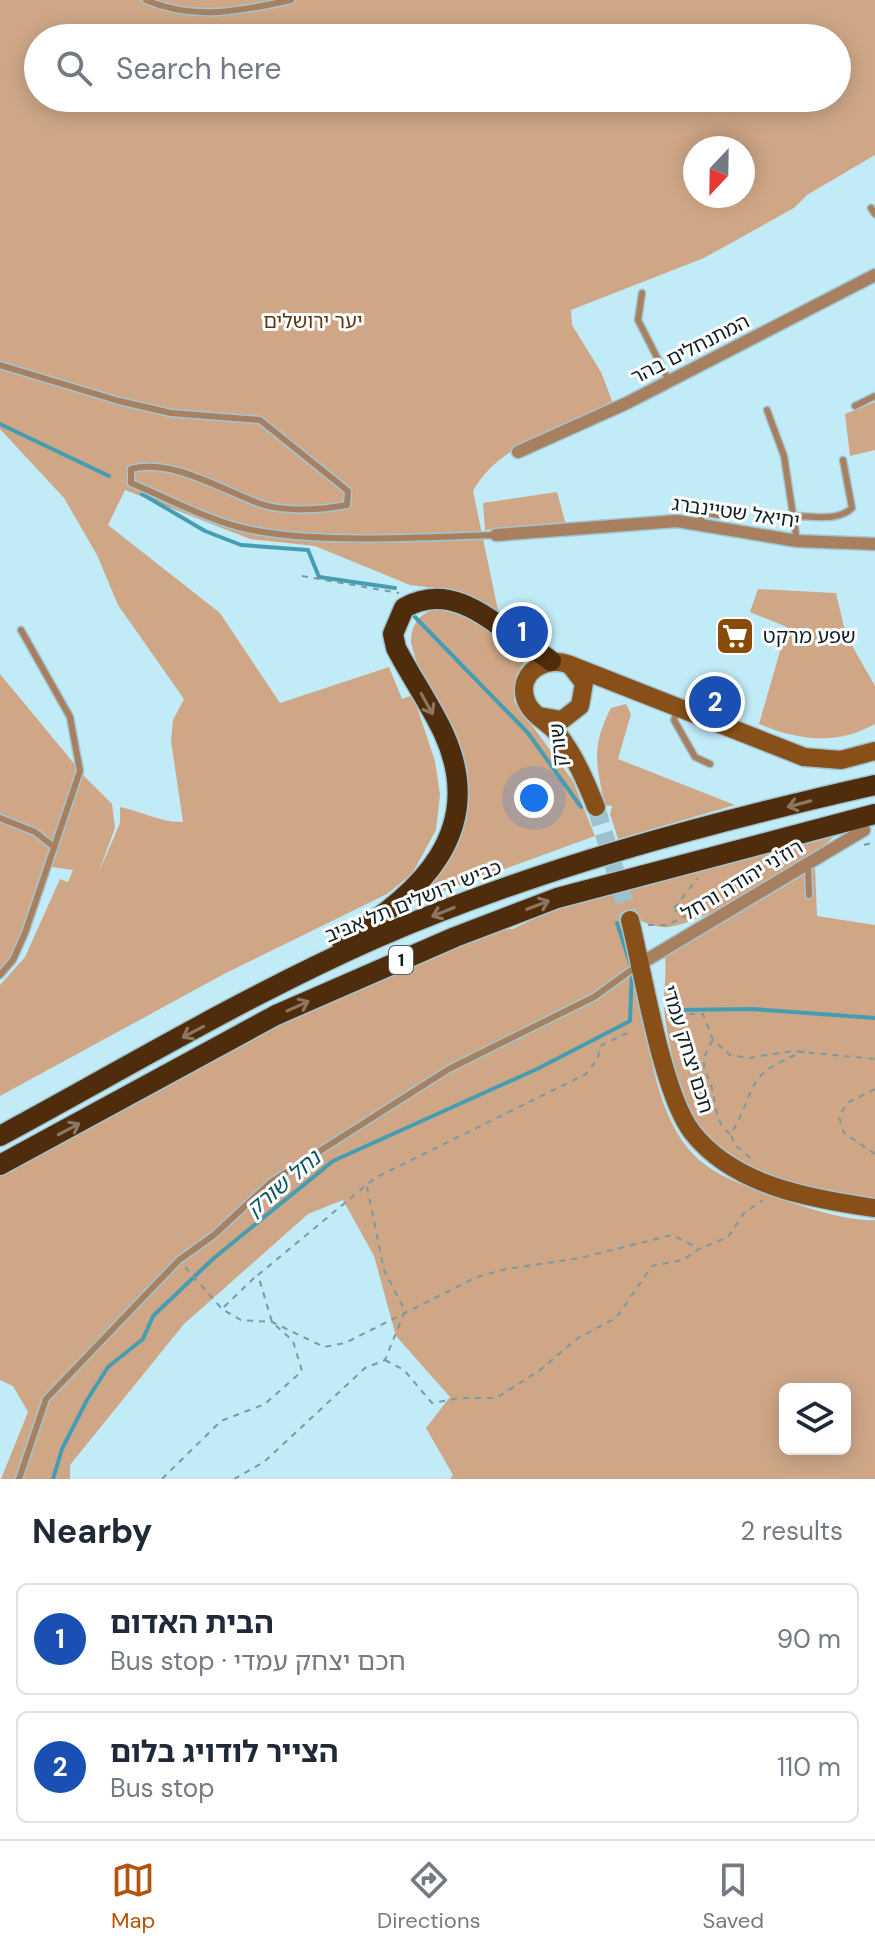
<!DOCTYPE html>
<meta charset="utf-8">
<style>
body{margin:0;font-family:"DM Sans","Noto Sans Hebrew",sans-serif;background:#f6f6f7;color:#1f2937}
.controls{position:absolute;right:24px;bottom:24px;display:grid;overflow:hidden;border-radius:12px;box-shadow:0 4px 20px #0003}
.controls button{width:72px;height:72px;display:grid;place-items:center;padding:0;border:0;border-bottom:2px solid #e0e1e3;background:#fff;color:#1f2937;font:40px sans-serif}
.compass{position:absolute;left:683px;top:136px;width:72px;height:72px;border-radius:50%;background:#fff;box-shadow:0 4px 20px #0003;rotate:202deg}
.you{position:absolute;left:534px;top:798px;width:28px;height:28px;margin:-20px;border:6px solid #fff;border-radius:50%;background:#1a73e8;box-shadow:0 0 0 12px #1a73e833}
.badge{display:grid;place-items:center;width:52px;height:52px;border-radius:50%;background:#b45309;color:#fff;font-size:26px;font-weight:700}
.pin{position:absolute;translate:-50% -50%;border:4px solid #fff;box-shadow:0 2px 8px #0006}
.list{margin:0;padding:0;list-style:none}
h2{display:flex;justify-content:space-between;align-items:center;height:104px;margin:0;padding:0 32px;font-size:34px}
h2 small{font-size:26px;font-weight:400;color:#747a83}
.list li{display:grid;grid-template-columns:52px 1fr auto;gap:24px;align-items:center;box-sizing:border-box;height:112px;margin:0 16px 16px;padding:0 16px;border:2px solid #e0e1e3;border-radius:12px}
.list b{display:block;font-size:30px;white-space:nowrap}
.list p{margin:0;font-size:26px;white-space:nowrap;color:#747a83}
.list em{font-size:26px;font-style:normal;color:#747a83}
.icon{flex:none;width:44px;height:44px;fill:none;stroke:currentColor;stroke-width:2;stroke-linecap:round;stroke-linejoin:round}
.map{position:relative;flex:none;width:875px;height:1479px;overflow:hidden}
.search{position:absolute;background:#fff;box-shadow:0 4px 20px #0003;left:24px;right:24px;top:24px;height:88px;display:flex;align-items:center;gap:20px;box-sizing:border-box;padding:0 28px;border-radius:44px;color:#747a83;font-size:30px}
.sheet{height:360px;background:#fff}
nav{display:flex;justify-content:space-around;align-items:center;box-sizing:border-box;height:112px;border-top:2px solid #e0e1e3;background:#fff;font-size:22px;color:#747a83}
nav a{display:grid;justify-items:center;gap:4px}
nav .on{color:#b45309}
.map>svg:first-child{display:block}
.green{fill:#cfa787;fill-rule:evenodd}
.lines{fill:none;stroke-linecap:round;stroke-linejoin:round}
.stream{stroke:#459db2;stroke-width:4}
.secondary-tunnel{stroke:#9dc2cd;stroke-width:18;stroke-dasharray:18 9;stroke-linecap:butt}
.service-casing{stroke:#a1c6d1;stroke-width:9}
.minor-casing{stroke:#a1c6d1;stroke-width:15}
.secondary-casing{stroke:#a1c6d1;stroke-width:21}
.trunk-casing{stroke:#a1c6d1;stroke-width:23}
.path{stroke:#7a99a2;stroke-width:2;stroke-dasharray:6 6;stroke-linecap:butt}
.service{stroke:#a88060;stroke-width:6}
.minor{stroke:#a88060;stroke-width:12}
.secondary{stroke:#885018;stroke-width:18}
.trunk{stroke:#4f2c0c;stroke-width:20}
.oneway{stroke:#8d7661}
.labels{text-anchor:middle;stroke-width:6;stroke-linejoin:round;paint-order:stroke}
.shield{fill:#fff;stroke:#576265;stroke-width:2}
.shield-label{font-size:18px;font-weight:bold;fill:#0f1f23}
.park-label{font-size:20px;fill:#5b3613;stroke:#fff}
.street-label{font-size:20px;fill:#0f1f23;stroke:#fff}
.poi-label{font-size:20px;fill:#0f1f23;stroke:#fff;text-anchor:start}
.water-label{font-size:22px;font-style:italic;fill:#085665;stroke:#fff}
</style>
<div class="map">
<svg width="875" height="1479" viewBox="0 0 875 1479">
<rect width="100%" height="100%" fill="#c1ebf7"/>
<g class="green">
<path d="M 0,0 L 875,0 L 875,155 L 807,195 L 794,208 L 704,258 L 571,310 L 572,325 L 601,372 L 614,406 C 566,427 499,442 473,491 L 499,615 L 465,599 L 434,588 L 410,585 L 315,546 L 250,539 L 125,490 L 108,525 L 220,613 L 280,703 L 389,667 L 402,699 L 413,695 L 435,761 L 440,795 L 436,830 L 412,874 L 387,894 L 224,974 L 0,1096 L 0,985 L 25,957 L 60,879 L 68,882 L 73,870 L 44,866 L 12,966 L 0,976 L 0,674 L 86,778 L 112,804 L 115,828 L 98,874 L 120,823 L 120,807 C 141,811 162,823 183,822 L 171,741 L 173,720 L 184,699 L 118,605 L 97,555 L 64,498 L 0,429 ZM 38,38 L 837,38 L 837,98 L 38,98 ZM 695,148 L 743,148 L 743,196 L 695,196 Z"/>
<polygon points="875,402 875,450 850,456 845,414"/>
<polygon points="557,492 566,525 485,530 483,503"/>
<path d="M 758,589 L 836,593 L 846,635 L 875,686 L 875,724 C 836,746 798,740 759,724 L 787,627 L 750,612 Z"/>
<path d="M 448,606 L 506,636 L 526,659 L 516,676 L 514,701 L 573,781 L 595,836 L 408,904 L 461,819 L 411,643 C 411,618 426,609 448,606 Z"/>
<path d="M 626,704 L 631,714 L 618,759 L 735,805 L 618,839 L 610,814 L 612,806 L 605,805 C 596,765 591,746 611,708 Z"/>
<path d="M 840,829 C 818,861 708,921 669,927 C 658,928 648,924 639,920 C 641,989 644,1123 707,1166 C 726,1180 752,1188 774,1196 C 799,1206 849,1222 875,1220 L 875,1479 L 450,1479 L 453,1475 L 426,1428 L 450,1397 L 396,1336 L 374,1256 L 343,1200 L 308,1214 L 184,1324 L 70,1465 L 70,1479 L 1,1479 L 28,1412 L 13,1386 L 0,1380 L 0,1173 L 276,1024 L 468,941 L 499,930 L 513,929 L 566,903 ZM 785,1389 L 845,1389 L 845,1449 L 785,1449 Z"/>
<path d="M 815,868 L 817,916 L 875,925 L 875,1202 C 818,1191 741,1181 701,1134 C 681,1111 670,1049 665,1018 C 662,998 667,977 665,957 Z"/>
</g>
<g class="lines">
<g class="stream">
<polyline points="0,424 109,476"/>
<polyline points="142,494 205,531 241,545 308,550 319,577 395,588"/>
<polyline points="414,616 528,733 581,807"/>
<polyline points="675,1010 752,1009 875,1018"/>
<polyline points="53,1479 62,1449 87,1400 108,1367 143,1339 153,1316 214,1258 333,1161 537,1069 630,1021 632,969 617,923"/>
</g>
<polyline class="secondary-tunnel" points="596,807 630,920"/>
<defs>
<g id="service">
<path d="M 146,0 C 194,21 241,11 291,0"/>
<polyline points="871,208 875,214"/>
<polyline points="642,293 638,320 669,381"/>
<path d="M 0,365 L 119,401 L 171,413 L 260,420 L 348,491 L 347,505 C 321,510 286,512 261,504 C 223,491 173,458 131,469 L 131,483 C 167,498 202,517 239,527 C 308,545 423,537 496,535"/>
<polyline points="855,406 875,396"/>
<polyline points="767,410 784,456 797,541"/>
<path d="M 793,516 C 812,516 838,522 852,508 L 843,460"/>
<polyline points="701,524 701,512 718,515"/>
<polyline points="677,710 674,720 695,757 710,764"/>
<polyline points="0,818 35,832 54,847"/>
<polyline points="808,864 809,895"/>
<polyline points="0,975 13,960 25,933 80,771 70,717 21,630"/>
<polyline points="19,1479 46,1399 179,1260 214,1235 271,1182 449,1069 594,997 637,966"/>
</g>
<g id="minor">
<polyline points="518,452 627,403 875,275"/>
<polyline points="496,535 677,521 797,541 875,544"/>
<polyline points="640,964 864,830"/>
</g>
<g id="secondary">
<polyline points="570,665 804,757 841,760 875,751"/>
<path d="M 539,716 L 562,720 L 580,706 L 584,683 L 570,665 C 546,654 514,674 527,703 C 533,716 549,723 558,734 C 575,756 586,782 596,807"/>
<path d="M 630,920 C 643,972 662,1093 692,1132 C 734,1186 811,1199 875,1208"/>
</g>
<g id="trunk">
<path d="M 342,942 C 419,895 488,832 444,734 C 430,704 411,677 396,648 L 393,634 L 404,608 C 447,583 484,614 518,640 C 529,648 541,652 551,661"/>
<path d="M 0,1136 C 124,1069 247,995 376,938 C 535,869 707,823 875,785"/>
<polyline points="0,1165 276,1015 455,937 557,898 875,814"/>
</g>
</defs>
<use href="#service" class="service-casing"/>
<use href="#minor" class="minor-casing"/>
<use href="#secondary" class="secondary-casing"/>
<use href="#trunk" class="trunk-casing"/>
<g class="path">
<polyline points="302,576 399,593"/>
<polyline points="864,845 875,842"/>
<polyline points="688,915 686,909 672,911 698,878"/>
<polyline points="648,925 667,925 688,915"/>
<polyline points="677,1014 703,1014 713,1040 730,1055 749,1058 792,1051 875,1059"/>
<path d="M 713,1040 C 708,1048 704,1054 704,1064 C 704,1072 708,1074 710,1082 C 717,1100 713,1122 730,1134"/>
<polyline points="875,1089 847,1103 839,1117 844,1133 875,1154"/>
<path d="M 750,1158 L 734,1144 L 731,1134 C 760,1083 742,1076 805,1051"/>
<polyline points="185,1267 222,1309 241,1320 272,1322 324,1347 345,1343 477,1277 506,1269 580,1258 672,1235 698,1248"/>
<polyline points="224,1307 257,1275"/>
<polyline points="385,1360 404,1370 432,1403 460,1398 496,1398 539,1371 578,1338 616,1318 652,1266 683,1260 699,1249 728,1237 744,1213 763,1200"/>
<polyline points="162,1479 221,1421 265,1404 302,1371 293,1341 272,1322 258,1275 375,1178 586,1074 598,1058 600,1046 627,1033"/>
<polyline points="234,1479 264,1462 365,1368 385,1360 405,1311 384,1270 367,1187"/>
</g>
<use href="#service" class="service"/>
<use href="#minor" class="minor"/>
<use href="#secondary" class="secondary"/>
<use href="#trunk" class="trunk"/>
</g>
<defs><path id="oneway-shaft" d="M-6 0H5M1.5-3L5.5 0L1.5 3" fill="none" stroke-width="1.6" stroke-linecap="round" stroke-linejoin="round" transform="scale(2)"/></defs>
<g class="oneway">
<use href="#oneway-shaft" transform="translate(427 704) rotate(61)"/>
<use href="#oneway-shaft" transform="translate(799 804) rotate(165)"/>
<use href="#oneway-shaft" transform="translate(538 905) rotate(-21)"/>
<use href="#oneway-shaft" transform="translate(443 912) rotate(158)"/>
<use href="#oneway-shaft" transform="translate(298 1006) rotate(-24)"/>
<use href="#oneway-shaft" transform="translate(193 1032) rotate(152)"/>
<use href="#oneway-shaft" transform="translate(69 1129) rotate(-28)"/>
</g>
<defs>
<symbol id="supermarket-square" viewBox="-11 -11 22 22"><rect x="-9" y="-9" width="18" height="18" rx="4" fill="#884b08" stroke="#fff"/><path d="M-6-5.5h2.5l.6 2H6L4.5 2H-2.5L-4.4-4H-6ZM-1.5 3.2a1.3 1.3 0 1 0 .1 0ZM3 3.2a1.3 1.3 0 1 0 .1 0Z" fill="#fff"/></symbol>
</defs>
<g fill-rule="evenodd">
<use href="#supermarket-square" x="713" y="614" width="44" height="44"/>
</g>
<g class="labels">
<rect class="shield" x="389" y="946" width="24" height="28" rx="6"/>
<g class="shield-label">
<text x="401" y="966">1</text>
</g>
<g class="park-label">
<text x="313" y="328">יער ירושלים</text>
</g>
<g class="street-label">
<text transform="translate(690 349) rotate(-27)" y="7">המתנחלים בהר</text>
<text transform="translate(736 512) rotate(8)" y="7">יחיאל שטיינברג</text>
<text transform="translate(558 745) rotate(-95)" y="7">שורק</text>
<text transform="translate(742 880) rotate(-31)" y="7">רוז'ני יהודה ורחל</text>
<text transform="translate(413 901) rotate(-22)" y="7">כביש ירושלים תל אביב</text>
<text transform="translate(688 1049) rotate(73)" y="7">חכם יצחק עמדי</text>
</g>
<g class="poi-label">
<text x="763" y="643">שפע מרקט</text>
</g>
<g class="water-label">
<text transform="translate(283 1183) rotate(-40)" y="8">נחל שורק</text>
</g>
</g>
</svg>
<div class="controls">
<button><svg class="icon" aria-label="layers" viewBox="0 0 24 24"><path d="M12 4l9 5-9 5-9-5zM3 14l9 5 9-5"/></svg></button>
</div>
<svg class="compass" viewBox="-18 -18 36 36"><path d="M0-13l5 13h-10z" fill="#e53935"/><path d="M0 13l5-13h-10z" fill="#747a83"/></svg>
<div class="you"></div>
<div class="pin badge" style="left:522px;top:632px;background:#1a4fb4">1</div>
<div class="pin badge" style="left:715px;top:702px;background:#1a4fb4">2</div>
<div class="search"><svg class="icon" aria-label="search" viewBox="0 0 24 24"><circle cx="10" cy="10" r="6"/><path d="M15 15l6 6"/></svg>Search here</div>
</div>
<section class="sheet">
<h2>Nearby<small>2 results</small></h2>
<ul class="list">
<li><span class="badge" style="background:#1a4fb4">1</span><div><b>הבית האדום</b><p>Bus stop · חכם יצחק עמדי</p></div><em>90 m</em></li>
<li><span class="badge" style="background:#1a4fb4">2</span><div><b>הצייר לודויג בלום</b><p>Bus stop</p></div><em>110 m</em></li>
</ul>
</section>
<nav>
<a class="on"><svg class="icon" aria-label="map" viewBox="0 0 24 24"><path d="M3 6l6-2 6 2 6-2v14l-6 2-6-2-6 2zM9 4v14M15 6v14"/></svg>Map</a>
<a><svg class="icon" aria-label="directions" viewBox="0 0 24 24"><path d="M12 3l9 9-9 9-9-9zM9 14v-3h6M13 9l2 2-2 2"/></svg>Directions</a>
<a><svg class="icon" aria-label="saved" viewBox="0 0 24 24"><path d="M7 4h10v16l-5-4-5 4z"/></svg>Saved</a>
</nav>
